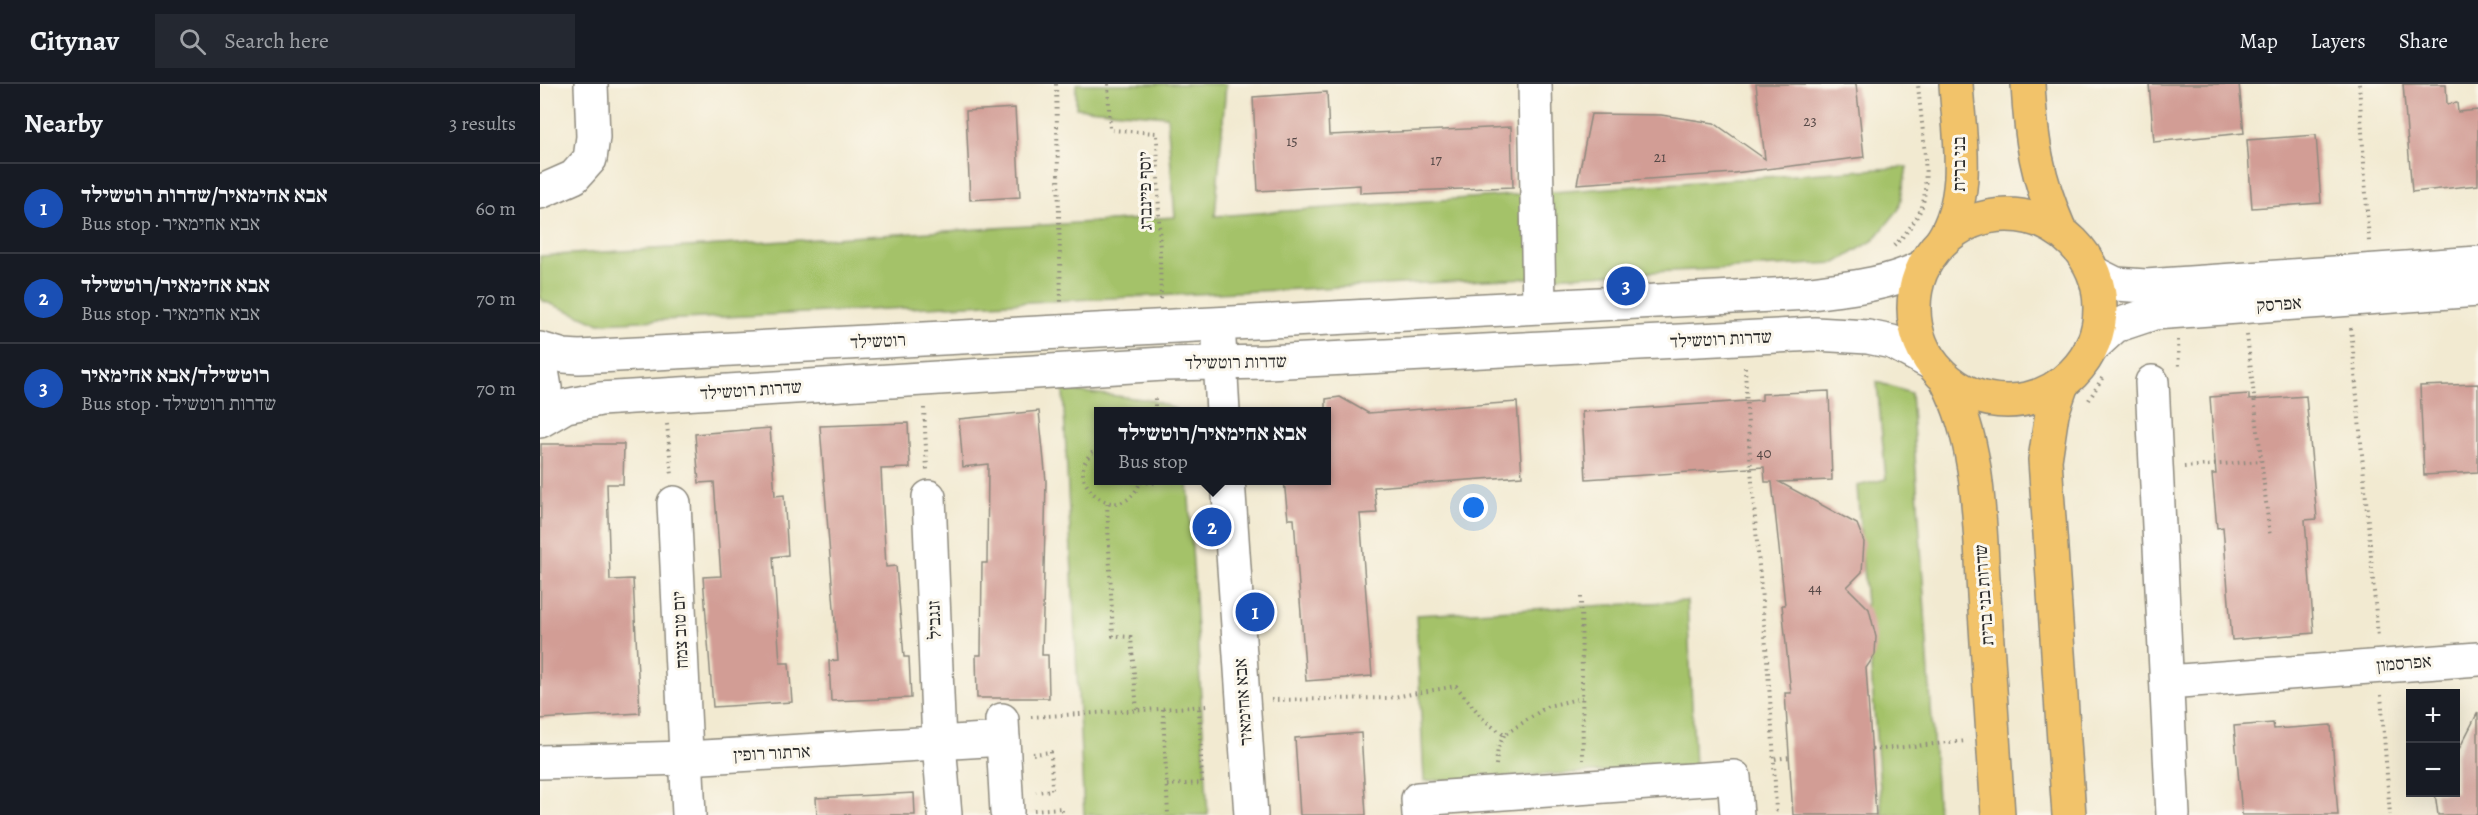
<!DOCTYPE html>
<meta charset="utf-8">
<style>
body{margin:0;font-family:Alegreya,"Frank Ruhl Libre",serif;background:#242831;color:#f1f3f6}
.controls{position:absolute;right:18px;bottom:18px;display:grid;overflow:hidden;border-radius:0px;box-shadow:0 6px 24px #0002}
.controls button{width:54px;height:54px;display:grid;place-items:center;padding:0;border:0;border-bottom:2px solid #363941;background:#171b24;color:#f1f3f6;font:30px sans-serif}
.you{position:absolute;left:934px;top:424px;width:21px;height:21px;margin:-15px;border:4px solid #fff;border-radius:50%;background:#1a73e8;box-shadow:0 0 0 9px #1a73e833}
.badge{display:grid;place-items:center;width:39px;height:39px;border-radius:50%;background:#2563eb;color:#fff;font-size:20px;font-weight:700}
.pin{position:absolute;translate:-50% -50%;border:3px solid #fff;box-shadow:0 2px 6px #0006}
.popup{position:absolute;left:554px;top:323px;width:237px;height:78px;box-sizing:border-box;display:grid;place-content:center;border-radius:0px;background:#171b24;filter:drop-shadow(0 2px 4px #0005);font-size:20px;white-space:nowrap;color:#9ea1a6}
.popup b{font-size:22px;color:#f1f3f6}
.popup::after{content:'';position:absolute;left:50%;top:100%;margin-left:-12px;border:12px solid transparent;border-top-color:#171b24}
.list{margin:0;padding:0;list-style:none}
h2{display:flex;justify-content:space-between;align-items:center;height:78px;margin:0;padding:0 24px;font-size:26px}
h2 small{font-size:20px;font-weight:400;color:#9ea1a6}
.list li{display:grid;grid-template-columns:39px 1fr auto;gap:18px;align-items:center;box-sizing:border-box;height:90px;padding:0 24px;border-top:2px solid #363941}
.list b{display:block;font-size:22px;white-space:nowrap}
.list p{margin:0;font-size:20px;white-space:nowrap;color:#9ea1a6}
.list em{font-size:20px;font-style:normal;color:#9ea1a6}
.icon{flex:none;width:33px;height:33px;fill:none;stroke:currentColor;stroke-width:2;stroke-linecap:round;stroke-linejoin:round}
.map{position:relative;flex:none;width:1938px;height:731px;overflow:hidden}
header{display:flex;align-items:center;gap:36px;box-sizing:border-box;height:84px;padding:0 30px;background:#171b24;border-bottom:2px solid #363941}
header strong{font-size:28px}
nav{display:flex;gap:33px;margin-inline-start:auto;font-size:21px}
.search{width:420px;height:54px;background:#242831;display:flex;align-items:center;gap:15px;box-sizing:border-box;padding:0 21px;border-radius:0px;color:#9ea1a6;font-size:22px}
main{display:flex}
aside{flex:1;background:#171b24}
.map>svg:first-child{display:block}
.green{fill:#a4c269;stroke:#68764a;stroke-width:1.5}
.building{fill:#d29d95}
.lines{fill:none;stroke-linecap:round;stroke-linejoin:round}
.minor-casing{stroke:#8e8a7e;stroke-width:36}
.major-casing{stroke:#8e8a7e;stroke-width:36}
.path{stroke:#8e8a7e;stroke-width:4;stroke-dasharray:1.5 4.5;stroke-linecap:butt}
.minor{stroke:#fff;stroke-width:33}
.major{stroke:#f2c36a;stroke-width:33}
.labels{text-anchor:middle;stroke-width:6;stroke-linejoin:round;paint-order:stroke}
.number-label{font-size:15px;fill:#554846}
.street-label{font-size:18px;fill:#2b2b2b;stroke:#fbf7ec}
</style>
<header>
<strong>Citynav</strong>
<div class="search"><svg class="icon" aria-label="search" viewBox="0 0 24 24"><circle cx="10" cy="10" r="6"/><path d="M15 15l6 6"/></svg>Search here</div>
<nav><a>Map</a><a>Layers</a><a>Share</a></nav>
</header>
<main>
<aside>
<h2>Nearby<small>3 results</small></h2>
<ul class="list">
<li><span class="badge" style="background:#1a4fb4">1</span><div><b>אבא אחימאיר/שדרות רוטשילד</b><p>Bus stop · אבא אחימאיר</p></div><em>60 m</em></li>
<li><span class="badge" style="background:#1a4fb4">2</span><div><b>אבא אחימאיר/רוטשילד</b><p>Bus stop · אבא אחימאיר</p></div><em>70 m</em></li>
<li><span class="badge" style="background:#1a4fb4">3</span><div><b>רוטשילד/אבא אחימאיר</b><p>Bus stop · שדרות רוטשילד</p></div><em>70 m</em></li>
</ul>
</aside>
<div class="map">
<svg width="1938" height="731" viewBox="0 0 1938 731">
<rect width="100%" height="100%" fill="#fbf7ec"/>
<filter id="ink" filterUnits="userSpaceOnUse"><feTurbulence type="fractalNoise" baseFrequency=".0167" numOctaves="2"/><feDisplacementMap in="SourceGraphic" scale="12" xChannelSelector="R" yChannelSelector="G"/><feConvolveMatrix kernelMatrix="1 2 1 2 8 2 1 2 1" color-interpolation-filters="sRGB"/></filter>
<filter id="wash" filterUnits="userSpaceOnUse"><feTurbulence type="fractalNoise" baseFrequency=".008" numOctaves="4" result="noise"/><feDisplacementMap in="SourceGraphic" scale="24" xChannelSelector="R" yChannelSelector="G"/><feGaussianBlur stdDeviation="1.35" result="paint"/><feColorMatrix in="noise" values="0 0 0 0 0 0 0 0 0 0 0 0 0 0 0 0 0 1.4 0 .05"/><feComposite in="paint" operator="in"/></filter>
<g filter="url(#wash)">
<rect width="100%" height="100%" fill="#f2ead1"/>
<g class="green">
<polygon points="536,0 686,0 675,132 1367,83 1359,125 1334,156 1296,179 59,239 3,217 0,212 0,172 635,133 627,32 536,24"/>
<polygon points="1337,298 1371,309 1398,731 1342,731 1317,402 1346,395"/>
<polygon points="523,306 612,316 637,326 558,328 558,396 648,397 668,731 544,731"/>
<polygon points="1147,517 1155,683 884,697 876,531"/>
</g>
<g id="blocks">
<g class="building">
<polygon points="1216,0 1316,0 1324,73 1194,89 1037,100 1051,30 1121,31 1174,39 1225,75"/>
<polygon points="1609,0 1699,0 1704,49 1614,58"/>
<polygon points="1863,0 1906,0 1907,20 1917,19 1918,28 1938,26 1938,101 1872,108"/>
<polygon points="787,8 789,51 971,43 973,103 820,109 820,101 718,107 713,13"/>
<polygon points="475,24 480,113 430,116 426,27"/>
<polygon points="1776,51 1781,119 1712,124 1707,56"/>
<polygon points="1938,300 1938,388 1884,391 1880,302"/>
<polygon points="1289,307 1292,396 1239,398 1317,440 1324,458 1322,488 1307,503 1329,525 1336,553 1335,571 1326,584 1336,731 1253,731 1245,609 1251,609 1242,521 1245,521 1232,398 1225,398 1224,383 1046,395 1042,328 1222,316 1222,310"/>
<polygon points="1709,310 1709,316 1766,312 1777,435 1765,436 1774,549 1692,556 1683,443 1677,444 1672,390 1676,390 1670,313"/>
<polygon points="800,313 828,329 977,318 982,392 834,403 837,429 820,430 832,592 766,597 754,435 748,435 744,396 786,396 786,315"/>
<polygon points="499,327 506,397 502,571 508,571 509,614 437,614 436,571 441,571 442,479 447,479 448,380 423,383 419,335"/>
<polygon points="368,339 370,384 341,385 346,483 356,482 364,573 369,573 371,614 291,617 289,577 298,576 280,342"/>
<polygon points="230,344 235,412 244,411 248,471 233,473 240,579 249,579 252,618 173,623 163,493 181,492 174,398 159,399 155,350"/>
<polygon points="1,360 84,360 83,400 67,400 70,496 93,495 100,629 0,635"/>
<polygon points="1938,628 1938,731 1898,731 1895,709 1916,708 1916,671"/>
<polygon points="1733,639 1734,645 1791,641 1798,731 1702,731 1694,642"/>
<polygon points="821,649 826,731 760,731 755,654"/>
<polygon points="374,709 375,731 277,731 276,714"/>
</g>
</g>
</g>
<g filter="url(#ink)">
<use href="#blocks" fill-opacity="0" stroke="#8e8a7e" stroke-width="1.5"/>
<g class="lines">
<defs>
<g id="minor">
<polyline points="995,0 999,223"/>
<polyline points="0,108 34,93 50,75 53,53 51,0"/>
<polyline points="1554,189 1576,200 1606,202 1938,179"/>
<polyline points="679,257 683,328"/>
<polyline points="1551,264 1575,242 1614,229 1938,206"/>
<path d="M 0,265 L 24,272 L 39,273 L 1270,209 C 1311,204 1346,201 1383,183"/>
<polyline points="0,274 5,304 0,325"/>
<polyline points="1612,298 1633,731"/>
<polyline points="0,337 26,322 60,315 624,280 727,278 1275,250 1328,253 1352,258 1391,279"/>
<polyline points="688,396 711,731"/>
<polyline points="389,413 399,659 405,731"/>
<polyline points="134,419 149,731"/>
<polyline points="1627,598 1938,575"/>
<polyline points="462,636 467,728"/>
<polyline points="0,678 146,674 463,655"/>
<polyline points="879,731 878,715 1194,693 1197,731"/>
</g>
<g id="major">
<path d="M 1488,0 C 1491,57 1497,94 1520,147"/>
<circle cx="1467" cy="224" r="93"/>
<path d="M 1402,157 C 1432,111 1419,52 1416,0"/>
<path d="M 1407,297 C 1441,363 1439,439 1444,511 C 1449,585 1454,658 1458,731"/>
<polyline points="1522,300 1512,329 1505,376 1529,731"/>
</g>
</defs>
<use href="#minor" class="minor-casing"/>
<use href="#major" class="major-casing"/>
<g class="path">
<polyline points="516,0 521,218"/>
<polyline points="568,0 570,46 617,49 621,216"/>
<polyline points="1819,0 1829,158"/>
<path d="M 1354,162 C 1364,152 1375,138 1381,125 C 1392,99 1380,30 1378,0"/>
<polyline points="1811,244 1838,553"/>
<polyline points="1707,251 1730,453"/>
<polyline points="1638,256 1639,284"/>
<path d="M 1205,283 C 1211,433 1232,581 1236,731"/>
<polyline points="1549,316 1564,291"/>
<polyline points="384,324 387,386"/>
<polyline points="615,328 615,311"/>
<polyline points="127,340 132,392"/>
<path d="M 558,365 C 513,390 581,453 601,396"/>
<polyline points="1644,383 1721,377"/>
<polyline points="601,398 615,399 615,396"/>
<polyline points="567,419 573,552 591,553 597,627"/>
<polyline points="1041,513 1043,676"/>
<polyline points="1841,611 1850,731"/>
<polyline points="731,616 849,614 916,602 944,636 964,651 1008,622 1042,614"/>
<polyline points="623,625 628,731"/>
<polyline points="491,633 667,622"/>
<polyline points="1332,666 1427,657"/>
<polyline points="493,670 511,668 512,706 496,708"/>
<polyline points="1235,675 1250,673"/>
<polyline points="956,681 958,664 964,651"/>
<polyline points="627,701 662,699 659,622"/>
<polyline points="494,726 522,724 522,731"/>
</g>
<use href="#minor" class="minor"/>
<use href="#major" class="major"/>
</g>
</g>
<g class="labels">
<g class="number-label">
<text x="1270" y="42">23</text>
<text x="752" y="62">15</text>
<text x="1120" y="78">21</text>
<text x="896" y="81">17</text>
<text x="1224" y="374">40</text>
<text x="1275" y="509">44</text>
</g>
<g class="street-label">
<text transform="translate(1419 80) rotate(-90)" y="6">בני ברית</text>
<text transform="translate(605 107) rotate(-91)" y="6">יוסף פיינברג</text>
<text transform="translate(1739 220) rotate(-4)" y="6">אפרסק</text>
<text transform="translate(1181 255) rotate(-3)" y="6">שדרות רוטשילד</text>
<text transform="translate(338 257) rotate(-3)" y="6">רוטשילד</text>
<text transform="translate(696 278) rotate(-1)" y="6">שדרות רוטשילד</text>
<text transform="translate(211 306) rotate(-4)" y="6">שדרות רוטשילד</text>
<text transform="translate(1444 511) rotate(-94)" y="6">שדרות בני ברית</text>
<text transform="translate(394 536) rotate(-92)" y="6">זנגביל</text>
<text transform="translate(140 546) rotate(-93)" y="6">יום טוב צמח</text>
<text transform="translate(1864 579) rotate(-5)" y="6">אפרסמון</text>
<text transform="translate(703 618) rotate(-94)" y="6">אבא אחימאיר</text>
<text transform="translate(232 669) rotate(-3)" y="6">ארתור רופין</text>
</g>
</g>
</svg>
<div class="controls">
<button>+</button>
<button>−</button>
</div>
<div class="you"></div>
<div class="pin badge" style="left:715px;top:528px;background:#1a4fb4">1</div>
<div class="pin badge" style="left:672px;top:443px;background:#1a4fb4">2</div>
<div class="popup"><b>אבא אחימאיר/רוטשילד</b>Bus stop</div>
<div class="pin badge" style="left:1086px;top:202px;background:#1a4fb4">3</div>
</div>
</main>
